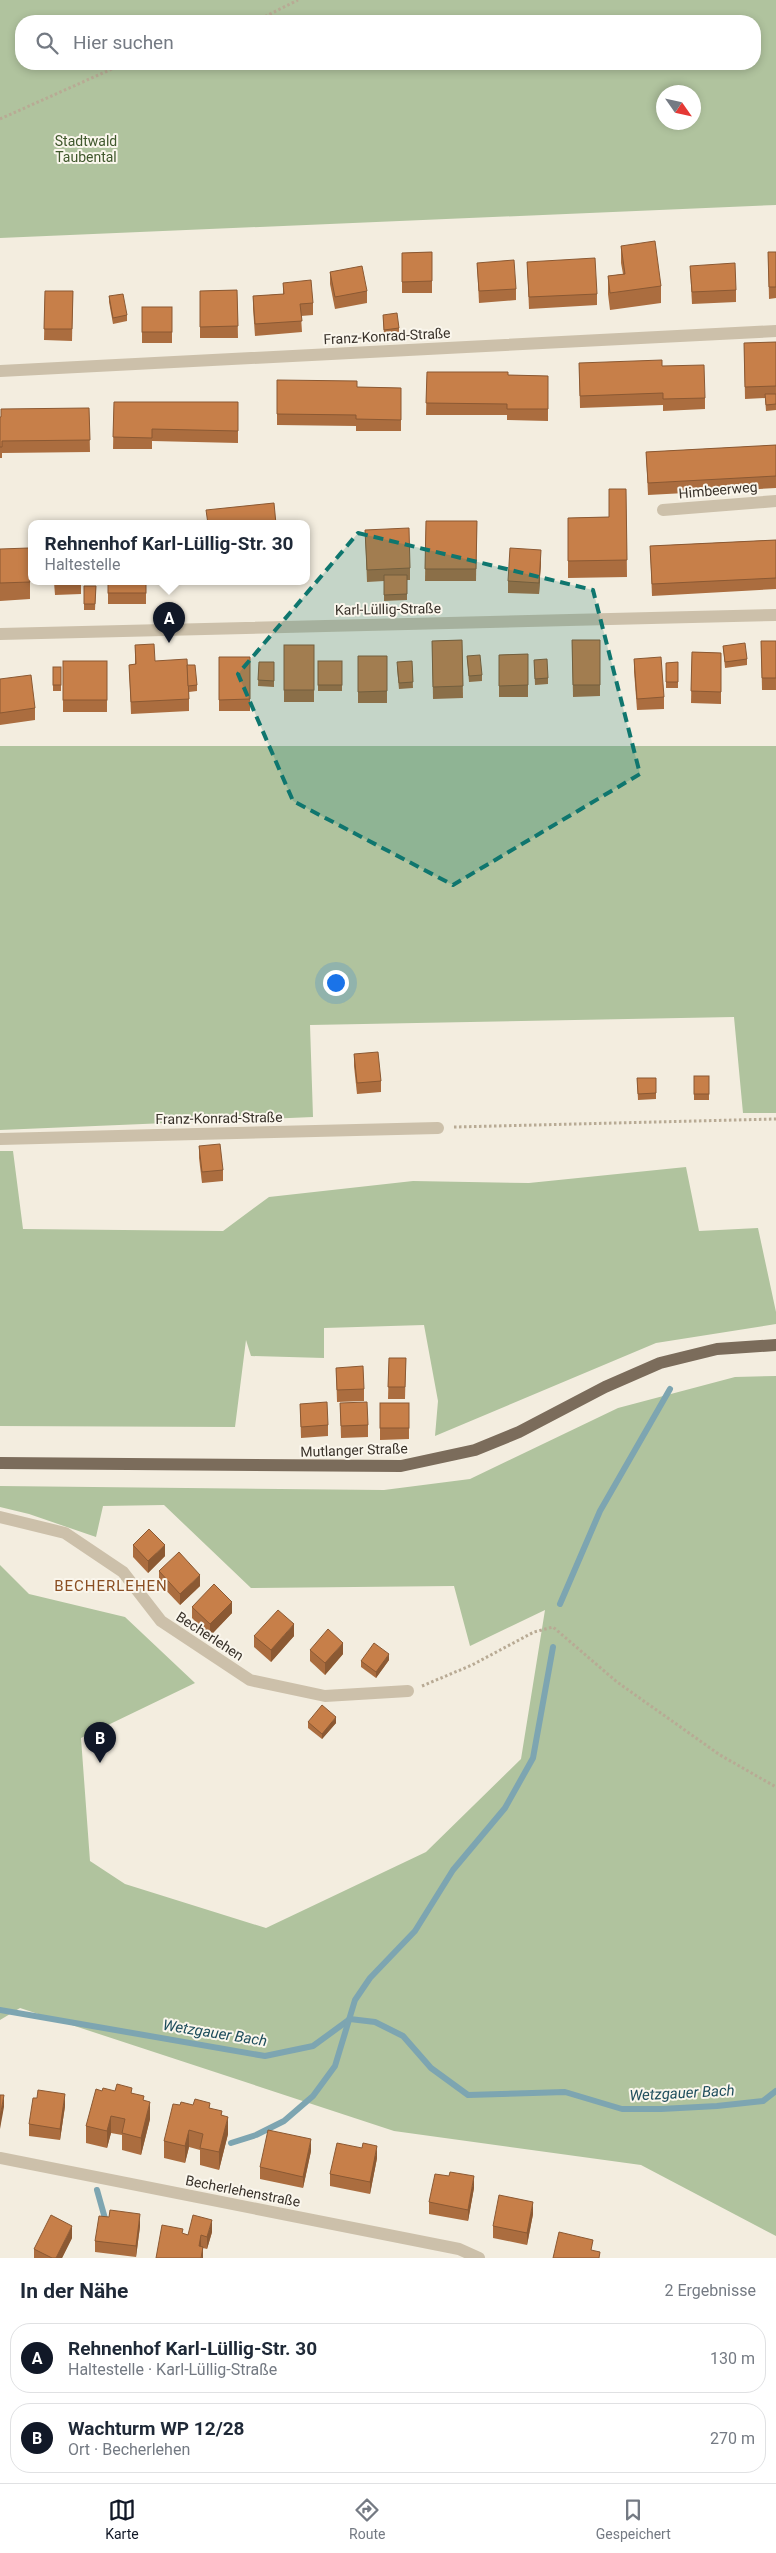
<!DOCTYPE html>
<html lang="de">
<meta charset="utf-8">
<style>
body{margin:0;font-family:Roboto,sans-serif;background:#f6f6f7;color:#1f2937}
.compass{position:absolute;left:656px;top:85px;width:45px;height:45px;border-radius:50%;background:#fff;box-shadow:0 2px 8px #0003;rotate:124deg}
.you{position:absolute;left:335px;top:982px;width:18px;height:18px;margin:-12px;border:4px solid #fff;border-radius:50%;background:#1a73e8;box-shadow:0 0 0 8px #1a73e833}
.badge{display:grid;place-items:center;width:32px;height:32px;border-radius:50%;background:#111827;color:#fff;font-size:16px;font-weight:700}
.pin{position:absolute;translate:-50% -41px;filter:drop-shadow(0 1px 2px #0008)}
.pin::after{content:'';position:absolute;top:26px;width:18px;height:15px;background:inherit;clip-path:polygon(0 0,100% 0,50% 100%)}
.popup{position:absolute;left:28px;top:520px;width:282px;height:65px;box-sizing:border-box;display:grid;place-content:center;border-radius:10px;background:#fff;filter:drop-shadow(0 1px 4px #0005);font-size:16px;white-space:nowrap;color:#747a83}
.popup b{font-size:19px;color:#1f2937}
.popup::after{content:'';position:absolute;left:50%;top:100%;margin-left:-10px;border:10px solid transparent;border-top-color:#fff}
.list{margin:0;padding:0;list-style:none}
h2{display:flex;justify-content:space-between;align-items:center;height:65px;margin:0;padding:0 20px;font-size:21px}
h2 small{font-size:16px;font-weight:400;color:#747a83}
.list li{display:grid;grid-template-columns:32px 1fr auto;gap:15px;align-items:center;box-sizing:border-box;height:70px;margin:0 10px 10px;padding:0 10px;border:1px solid #e0e1e3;border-radius:20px}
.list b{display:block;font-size:19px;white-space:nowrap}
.list p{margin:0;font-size:16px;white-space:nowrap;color:#747a83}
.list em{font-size:16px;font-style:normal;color:#747a83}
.icon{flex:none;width:28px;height:28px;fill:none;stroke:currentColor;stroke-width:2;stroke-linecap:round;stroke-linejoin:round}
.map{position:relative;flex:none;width:776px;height:2258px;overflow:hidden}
.search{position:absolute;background:#fff;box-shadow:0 2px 8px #0003;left:15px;right:15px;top:15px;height:55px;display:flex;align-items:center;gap:12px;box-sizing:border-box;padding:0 18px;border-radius:20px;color:#747a83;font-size:19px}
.sheet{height:225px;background:#fff}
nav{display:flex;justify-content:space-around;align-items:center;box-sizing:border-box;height:70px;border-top:1px solid #e0e1e3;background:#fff;font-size:14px;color:#747a83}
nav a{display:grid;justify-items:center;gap:2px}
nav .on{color:#111827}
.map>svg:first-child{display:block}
.green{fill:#b0c39e;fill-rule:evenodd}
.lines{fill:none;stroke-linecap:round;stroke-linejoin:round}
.stream{stroke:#7da5b1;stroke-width:6}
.path{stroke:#b8aa94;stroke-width:3;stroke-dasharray:2.5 2.5;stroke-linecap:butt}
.minor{stroke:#ccc0aa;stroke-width:12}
.major{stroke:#7b6c5b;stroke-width:12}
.wall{fill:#ab6d3f}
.shaded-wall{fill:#8b5933}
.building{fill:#c77f49;stroke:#8b5933}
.marked{fill:#0f766e;fill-opacity:0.2;stroke:#0f766e;stroke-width:4;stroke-dasharray:10 6;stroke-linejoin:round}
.labels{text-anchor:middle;stroke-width:4;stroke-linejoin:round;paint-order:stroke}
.park-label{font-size:14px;fill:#40582d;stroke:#faf6ec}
.street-label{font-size:14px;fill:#39322a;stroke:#faf6ec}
.neighbourhood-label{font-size:15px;letter-spacing:1px;fill:#8a4e22;stroke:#faf6ec}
.water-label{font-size:15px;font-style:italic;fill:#1e4d5c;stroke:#faf6ec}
</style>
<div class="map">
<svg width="776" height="2258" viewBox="0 0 776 2258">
<rect width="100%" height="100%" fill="#f3eddf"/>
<g class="green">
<path d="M 0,0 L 776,0 L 776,205 L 0,238 ZM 21,21 L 755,21 L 755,64 L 21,64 ZM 664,92 L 694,92 L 694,122 L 664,122 Z"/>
<polygon points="0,746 776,746 776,1113 743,1113 734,1017 310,1025 313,1117 0,1130"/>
<polygon points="0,1151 13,1151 23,1229 223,1231 269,1197 413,1181 529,1183 686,1167 699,1231 758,1228 776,1312 776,1324 656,1343 435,1436 438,1401 424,1325 324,1328 324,1358 251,1356 246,1340 235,1427 0,1426"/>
<polygon points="776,1376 776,2236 641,2165 394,2131 20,2008 0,2020 0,1565 29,1594 125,1617 195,1683 81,1738 90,1861 125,1884 266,1928 426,1852 521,1759 545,1610 470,1646 454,1586 251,1588 164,1505 103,1506 96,1537 29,1514 0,1507 0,1486 384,1490 470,1479 618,1408 735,1377"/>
</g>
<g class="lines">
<g class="stream">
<polyline points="560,1604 600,1511 670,1389"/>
<polyline points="0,2010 265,2056 313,2046 350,2019 375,2022 403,2036 431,2068 468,2095 565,2092 622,2109 661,2109 717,2106 763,2101 776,2091"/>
<polyline points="231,2143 256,2135 284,2121 313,2096 335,2066 355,2000 370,1978 415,1931 453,1870 505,1808 533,1758 553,1647"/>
<polyline points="97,2190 106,2222"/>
</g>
<g class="path">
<polyline points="256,21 298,0"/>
<polyline points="0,119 123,64"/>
<polyline points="454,1127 776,1119"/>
<polyline points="422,1686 472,1665 534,1632 553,1627 617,1682 720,1755 776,1787"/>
</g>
<g class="minor">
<polyline points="0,371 776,331"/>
<polyline points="663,510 776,501"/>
<polyline points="0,634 776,615"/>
<polyline points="0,1139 438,1128"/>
<polyline points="0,1517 65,1533 123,1572 161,1621 250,1680 325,1696 408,1691"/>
<polyline points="0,2158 459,2249 479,2258"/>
</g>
<polyline class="major" points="0,1463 401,1466 475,1450 519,1432 605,1387 660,1363 717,1349 776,1345"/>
</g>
<g class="wall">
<polygon points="621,246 661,286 661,303 610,310 608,294 608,276 623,274 621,263"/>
<polygon points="432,252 432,293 402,293 402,253"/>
<polygon points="768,252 776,252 776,298 769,299"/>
<polygon points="527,262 597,294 597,305 529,309"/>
<polygon points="477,263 516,289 516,300 479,303"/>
<polygon points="690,266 736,290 736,302 692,304"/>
<polygon points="330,272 367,291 367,303 335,309 330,284"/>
<polygon points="283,283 313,303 313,315 301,316 302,332 255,336 253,308 253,296 283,294"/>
<polygon points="237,290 238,338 200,338 200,291"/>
<polygon points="45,291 73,291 72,341 44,340"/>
<polygon points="109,296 127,315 127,321 113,324 109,302"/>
<rect x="142" y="307" width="30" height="36"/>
<polygon points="383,315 399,328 399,334 384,336"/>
<polygon points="776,342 776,410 766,411 765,398 745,399 744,343"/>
<polygon points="579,363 662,366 705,398 705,409 663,411 663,405 580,408"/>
<polygon points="427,372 508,375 548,376 548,421 507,420 507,415 426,415"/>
<polygon points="277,380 357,387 401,388 401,431 356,431 356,426 277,425"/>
<polygon points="114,402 238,402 238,443 152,441 152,449 113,449"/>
<polygon points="89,408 90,452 2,453 2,458 0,458 0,417"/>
<polygon points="776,445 776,488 648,495 646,452"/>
<polygon points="626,489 627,577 568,578 568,518 609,517"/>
<polygon points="426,521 477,521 476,581 425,581"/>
<polygon points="365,530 410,568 410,580 407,580 407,600 384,601 384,581 367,582"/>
<polygon points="776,540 776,589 652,596 650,546"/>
<polygon points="0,549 30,582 30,599 0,601"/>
<polygon points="541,561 539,594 508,593 508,581"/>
<polygon points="54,582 81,582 81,594 55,595"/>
<rect x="108" y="582" width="38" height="22"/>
<polygon points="84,586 96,586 95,610 84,610"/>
<polygon points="462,640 463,698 433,699 432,641"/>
<polygon points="572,640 600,640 600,696 573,697"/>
<polygon points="761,641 776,641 776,690 762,690"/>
<polygon points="135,645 155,661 187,665 197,685 197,691 189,692 189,711 131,714 129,665 135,664"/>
<rect x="284" y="645" width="30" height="57"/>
<polygon points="723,646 747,659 747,665 725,668"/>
<polygon points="692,652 721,653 721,704 691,703"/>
<polygon points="528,654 528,697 499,697 499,655"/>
<rect x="358" y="656" width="29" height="47"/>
<polygon points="467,656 482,675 482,681 469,682"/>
<rect x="219" y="657" width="31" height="54"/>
<polygon points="634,659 664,697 664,709 637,710 634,671"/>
<polygon points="534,660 548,678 548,684 535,685"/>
<rect x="63" y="661" width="44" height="51"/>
<rect x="318" y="661" width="24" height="30"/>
<polygon points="412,661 413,688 399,689 397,668"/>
<polygon points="259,662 274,662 274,687 258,686"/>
<polygon points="678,662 678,688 666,688 666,663"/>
<rect x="53" y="667" width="8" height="24"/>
<polygon points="0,679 35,708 35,720 0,725"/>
<polygon points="354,1054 381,1081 381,1092 357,1094 354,1066"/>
<rect x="694" y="1076" width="15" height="24"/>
<polygon points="637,1078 656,1078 656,1099 638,1100"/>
<polygon points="199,1146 223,1170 223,1181 202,1183 199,1158"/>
<polygon points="389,1358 406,1358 405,1399 388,1399"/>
<polygon points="336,1368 364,1389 364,1401 337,1402"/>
<polygon points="340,1403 368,1425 368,1437 341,1438"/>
<polygon points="380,1403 409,1403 409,1439 380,1440"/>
<polygon points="300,1404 328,1425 328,1436 301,1438"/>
<polygon points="133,1545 165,1556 148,1573 133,1557"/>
<polygon points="159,1571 200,1586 180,1605 159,1583"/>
<polygon points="192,1607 232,1613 210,1636 192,1618"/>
<polygon points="254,1636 294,1636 271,1662 254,1647"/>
<polygon points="310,1650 343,1654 325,1675 310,1661"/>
<polygon points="389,1660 376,1678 361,1667 361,1661"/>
<polygon points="308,1722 336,1723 322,1739 308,1728"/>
<polygon points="115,2091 132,2093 144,2101 150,2119 141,2155 122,2150 122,2135 111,2133 107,2148 86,2143 86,2126"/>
<polygon points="180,2105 193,2105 210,2108 222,2115 228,2134 219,2170 200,2165 200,2150 189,2147 185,2163 164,2158 164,2141"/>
<polygon points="65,2106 60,2140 29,2136 29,2124"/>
<polygon points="362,2148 377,2158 370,2194 330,2186 330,2174"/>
<polygon points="311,2151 303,2188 260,2179 260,2167"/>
<polygon points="474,2188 468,2221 429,2214 429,2202"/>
<polygon points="533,2214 527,2245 493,2238 493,2226"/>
<polygon points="140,2226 136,2257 95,2252 95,2241"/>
<polygon points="212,2232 207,2249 203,2248 203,2258 183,2234 188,2235"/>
<polygon points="72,2238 62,2258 34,2258 34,2249"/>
</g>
<g class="shaded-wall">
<polygon points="541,550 541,561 539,594 539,583"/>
<polygon points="165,1545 165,1556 148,1573 148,1561"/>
<polygon points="200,1575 200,1586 180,1605 180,1594"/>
<polygon points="232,1602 232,1613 210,1636 210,1624"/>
<polygon points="294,1624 294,1636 271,1662 271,1650"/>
<polygon points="343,1643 343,1654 325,1675 325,1663"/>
<polygon points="389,1654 389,1660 376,1678 376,1672"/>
<polygon points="336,1717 336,1723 322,1739 322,1734"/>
<polygon points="65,2094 65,2106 60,2140 60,2129"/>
<polygon points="4,2095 4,2107 0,2129 0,2117"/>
<polygon points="150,2102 150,2119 141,2155 141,2138"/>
<polygon points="111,2116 111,2133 107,2148 107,2131"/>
<polygon points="228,2117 228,2134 219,2170 219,2152"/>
<polygon points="189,2130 189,2147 185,2163 185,2146"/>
<polygon points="311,2139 311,2151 303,2188 303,2177"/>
<polygon points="377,2146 377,2158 370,2194 370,2182"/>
<polygon points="474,2176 474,2188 468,2221 468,2210"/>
<polygon points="533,2202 533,2214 527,2245 527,2233"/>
<polygon points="140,2214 140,2226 136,2257 136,2246"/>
<polygon points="212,2220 212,2232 207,2249 207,2237"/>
<polygon points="72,2226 72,2238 62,2258 56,2258"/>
<polygon points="201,2235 201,2247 199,2246"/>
<polygon points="203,2247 203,2258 201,2258"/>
</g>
<g class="building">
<polygon points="655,241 661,286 610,293 608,276 625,274 621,246"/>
<polygon points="432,252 432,281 402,282 402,253"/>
<polygon points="768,252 776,252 776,287 769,287"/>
<polygon points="595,258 597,294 529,297 527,262"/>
<polygon points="514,260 516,289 479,291 477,263"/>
<polygon points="735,263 736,290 692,292 690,266"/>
<polygon points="362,266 367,291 335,297 330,272"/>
<polygon points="311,280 313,303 300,304 302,321 255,324 253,296 284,294 283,283"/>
<polygon points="237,290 238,326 200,327 200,291"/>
<polygon points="45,291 73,291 72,329 44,329"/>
<polygon points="123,294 127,315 113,318 109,296"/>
<rect x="142" y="307" width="30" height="25"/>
<polygon points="397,313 399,328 384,330 383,315"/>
<polygon points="776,342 776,386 745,387 744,343"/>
<polygon points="662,360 662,366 704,365 705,398 663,399 663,393 580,396 579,363"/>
<polygon points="427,372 508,372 508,375 548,376 548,409 507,409 507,404 426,403"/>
<polygon points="277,380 357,381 357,387 401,388 401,420 356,419 356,415 277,414"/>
<polygon points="765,394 776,394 776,404 766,405"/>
<polygon points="114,402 238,402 238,431 152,429 152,438 113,437"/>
<polygon points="89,408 90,440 2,441 2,447 0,447 0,417 1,417 1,409"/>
<polygon points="776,445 776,476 648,483 646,452"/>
<polygon points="609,489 626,489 627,560 568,561 568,518 609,517"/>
<polygon points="274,503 276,524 208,524 206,510"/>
<polygon points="426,521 477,521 476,569 425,569"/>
<polygon points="409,528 410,568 367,570 365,530"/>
<polygon points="776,540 776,578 652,584 650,546"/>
<polygon points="29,548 30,582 0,583 0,549"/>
<polygon points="510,548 541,550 539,583 508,581"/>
<polygon points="384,575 407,575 407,594 384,595"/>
<polygon points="55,582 81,582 55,583"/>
<rect x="108" y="582" width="38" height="11"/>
<polygon points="84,586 96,586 95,604 84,604"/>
<polygon points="462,640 463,686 433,687 432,641"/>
<polygon points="572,640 600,640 600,685 573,685"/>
<polygon points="761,641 776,641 776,678 762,678"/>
<polygon points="745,643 747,659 725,662 723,646"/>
<polygon points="154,644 155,661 187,659 189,699 131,702 129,665 136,664 135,645"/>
<rect x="284" y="645" width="30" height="45"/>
<polygon points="692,652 721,653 721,692 691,691"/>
<polygon points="528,654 528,685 499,686 499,655"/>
<polygon points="480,655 482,675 469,676 467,656"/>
<polygon points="358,656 387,656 387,691 358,692"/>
<polygon points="219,657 250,657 250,699 219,700"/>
<polygon points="661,657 664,697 637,699 634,659"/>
<polygon points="547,659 548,678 535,679 534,660"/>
<rect x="63" y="661" width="44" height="39"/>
<rect x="318" y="661" width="24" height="24"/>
<polygon points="412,661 413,682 399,683 397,662"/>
<polygon points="259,662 274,662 274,681 258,680"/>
<polygon points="678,662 678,682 666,682 666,663"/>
<polygon points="187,665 195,665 197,685 188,686"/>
<rect x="53" y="667" width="8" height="18"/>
<polygon points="31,675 35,708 0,713 0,679"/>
<polygon points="378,1052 381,1081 357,1083 354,1054"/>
<rect x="694" y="1076" width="15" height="18"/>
<polygon points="637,1078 656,1078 656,1093 638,1094"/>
<polygon points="220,1144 223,1170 202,1172 199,1146"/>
<polygon points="389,1358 406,1358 405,1387 388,1387"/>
<polygon points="363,1366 364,1389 337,1390 336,1368"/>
<polygon points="327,1402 328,1425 301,1427 300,1404"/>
<polygon points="367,1402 368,1425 341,1426 340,1403"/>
<rect x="380" y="1403" width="29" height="25"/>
<polygon points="149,1529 165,1545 148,1561 133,1545"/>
<polygon points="179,1552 200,1575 180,1594 159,1571"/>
<polygon points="214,1584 232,1602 210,1624 192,1607"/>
<polygon points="278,1610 294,1624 271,1650 254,1636"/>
<polygon points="328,1629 343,1643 325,1663 310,1650"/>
<polygon points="374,1643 389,1654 376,1672 361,1661"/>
<polygon points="322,1705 336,1717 322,1734 308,1722"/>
<polygon points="117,2084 132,2088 131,2093 144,2096 143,2100 150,2102 141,2138 122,2133 125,2119 111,2116 107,2131 86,2126 96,2089 102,2091 103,2088 115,2091"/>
<polygon points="38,2090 65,2094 60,2129 29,2124 33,2098 37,2098"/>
<polygon points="0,2095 4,2095 0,2117"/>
<polygon points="195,2099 210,2103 209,2108 222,2111 221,2115 228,2117 219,2152 200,2148 203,2134 189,2130 185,2146 164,2141 173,2104 180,2105 181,2102 193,2105"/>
<polygon points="268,2130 311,2139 303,2177 260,2167"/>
<polygon points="337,2143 362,2148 363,2143 377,2146 370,2182 330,2174"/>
<polygon points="450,2172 474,2176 468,2210 429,2202 435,2174 449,2176"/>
<polygon points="499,2195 533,2202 527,2233 493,2226"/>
<polygon points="110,2210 140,2214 136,2246 95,2241 99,2216 109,2217"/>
<polygon points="51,2215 72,2226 56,2258 52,2258 34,2249"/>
<polygon points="193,2215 212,2220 207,2237 201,2235 199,2246 203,2247 201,2258 156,2258 162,2225 183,2229 182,2233 188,2235"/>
<polygon points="559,2232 593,2240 591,2250 600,2252 599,2258 553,2258"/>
</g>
<path class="marked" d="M 358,533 L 593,590 L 640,774 L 453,885 L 293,801 L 238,674 Z"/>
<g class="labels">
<g class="park-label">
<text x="86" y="146">Stadtwald<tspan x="86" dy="16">Taubental</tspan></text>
</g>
<g class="street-label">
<text transform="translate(387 336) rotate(-3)" y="5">Franz-Konrad-Straße</text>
<text transform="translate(718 490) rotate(-5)" y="5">Himbeerweg</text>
<text transform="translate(388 609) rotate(-1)" y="5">Karl-Lüllig-Straße</text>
<text transform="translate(219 1118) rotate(-1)" y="5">Franz-Konrad-Straße</text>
<text transform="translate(354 1450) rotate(-2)" y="5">Mutlanger Straße</text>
<text transform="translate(210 1636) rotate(33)" y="5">Becherlehen</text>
<text transform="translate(243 2191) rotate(11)" y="5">Becherlehenstraße</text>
</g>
<g class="neighbourhood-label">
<text x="111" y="1591">BECHERLEHEN</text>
</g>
<g class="water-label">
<text transform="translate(215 2033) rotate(9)" y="5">Wetzgauer Bach</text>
<text transform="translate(682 2093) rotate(-3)" y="5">Wetzgauer Bach</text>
</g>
</g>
</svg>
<svg class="compass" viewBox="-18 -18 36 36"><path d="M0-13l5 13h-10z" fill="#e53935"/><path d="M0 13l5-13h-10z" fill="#747a83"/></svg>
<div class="you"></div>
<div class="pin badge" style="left:169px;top:643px">A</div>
<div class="popup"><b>Rehnenhof Karl-Lüllig-Str. 30</b>Haltestelle</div>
<div class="pin badge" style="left:100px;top:1763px">B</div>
<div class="search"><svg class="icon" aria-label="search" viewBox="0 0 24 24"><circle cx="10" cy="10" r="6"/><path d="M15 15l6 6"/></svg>Hier suchen</div>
</div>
<section class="sheet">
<h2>In der Nähe<small>2 Ergebnisse</small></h2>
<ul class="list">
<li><span class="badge">A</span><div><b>Rehnenhof Karl-Lüllig-Str. 30</b><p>Haltestelle · Karl-Lüllig-Straße</p></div><em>130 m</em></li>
<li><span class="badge">B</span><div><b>Wachturm WP 12/28</b><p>Ort · Becherlehen</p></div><em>270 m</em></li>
</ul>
</section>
<nav>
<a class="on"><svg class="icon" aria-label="map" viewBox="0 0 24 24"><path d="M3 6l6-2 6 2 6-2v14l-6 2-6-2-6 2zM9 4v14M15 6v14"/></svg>Karte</a>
<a><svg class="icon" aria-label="directions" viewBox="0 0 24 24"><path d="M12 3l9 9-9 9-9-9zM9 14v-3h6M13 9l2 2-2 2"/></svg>Route</a>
<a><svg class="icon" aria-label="saved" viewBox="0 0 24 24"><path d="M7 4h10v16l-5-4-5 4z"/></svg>Gespeichert</a>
</nav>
